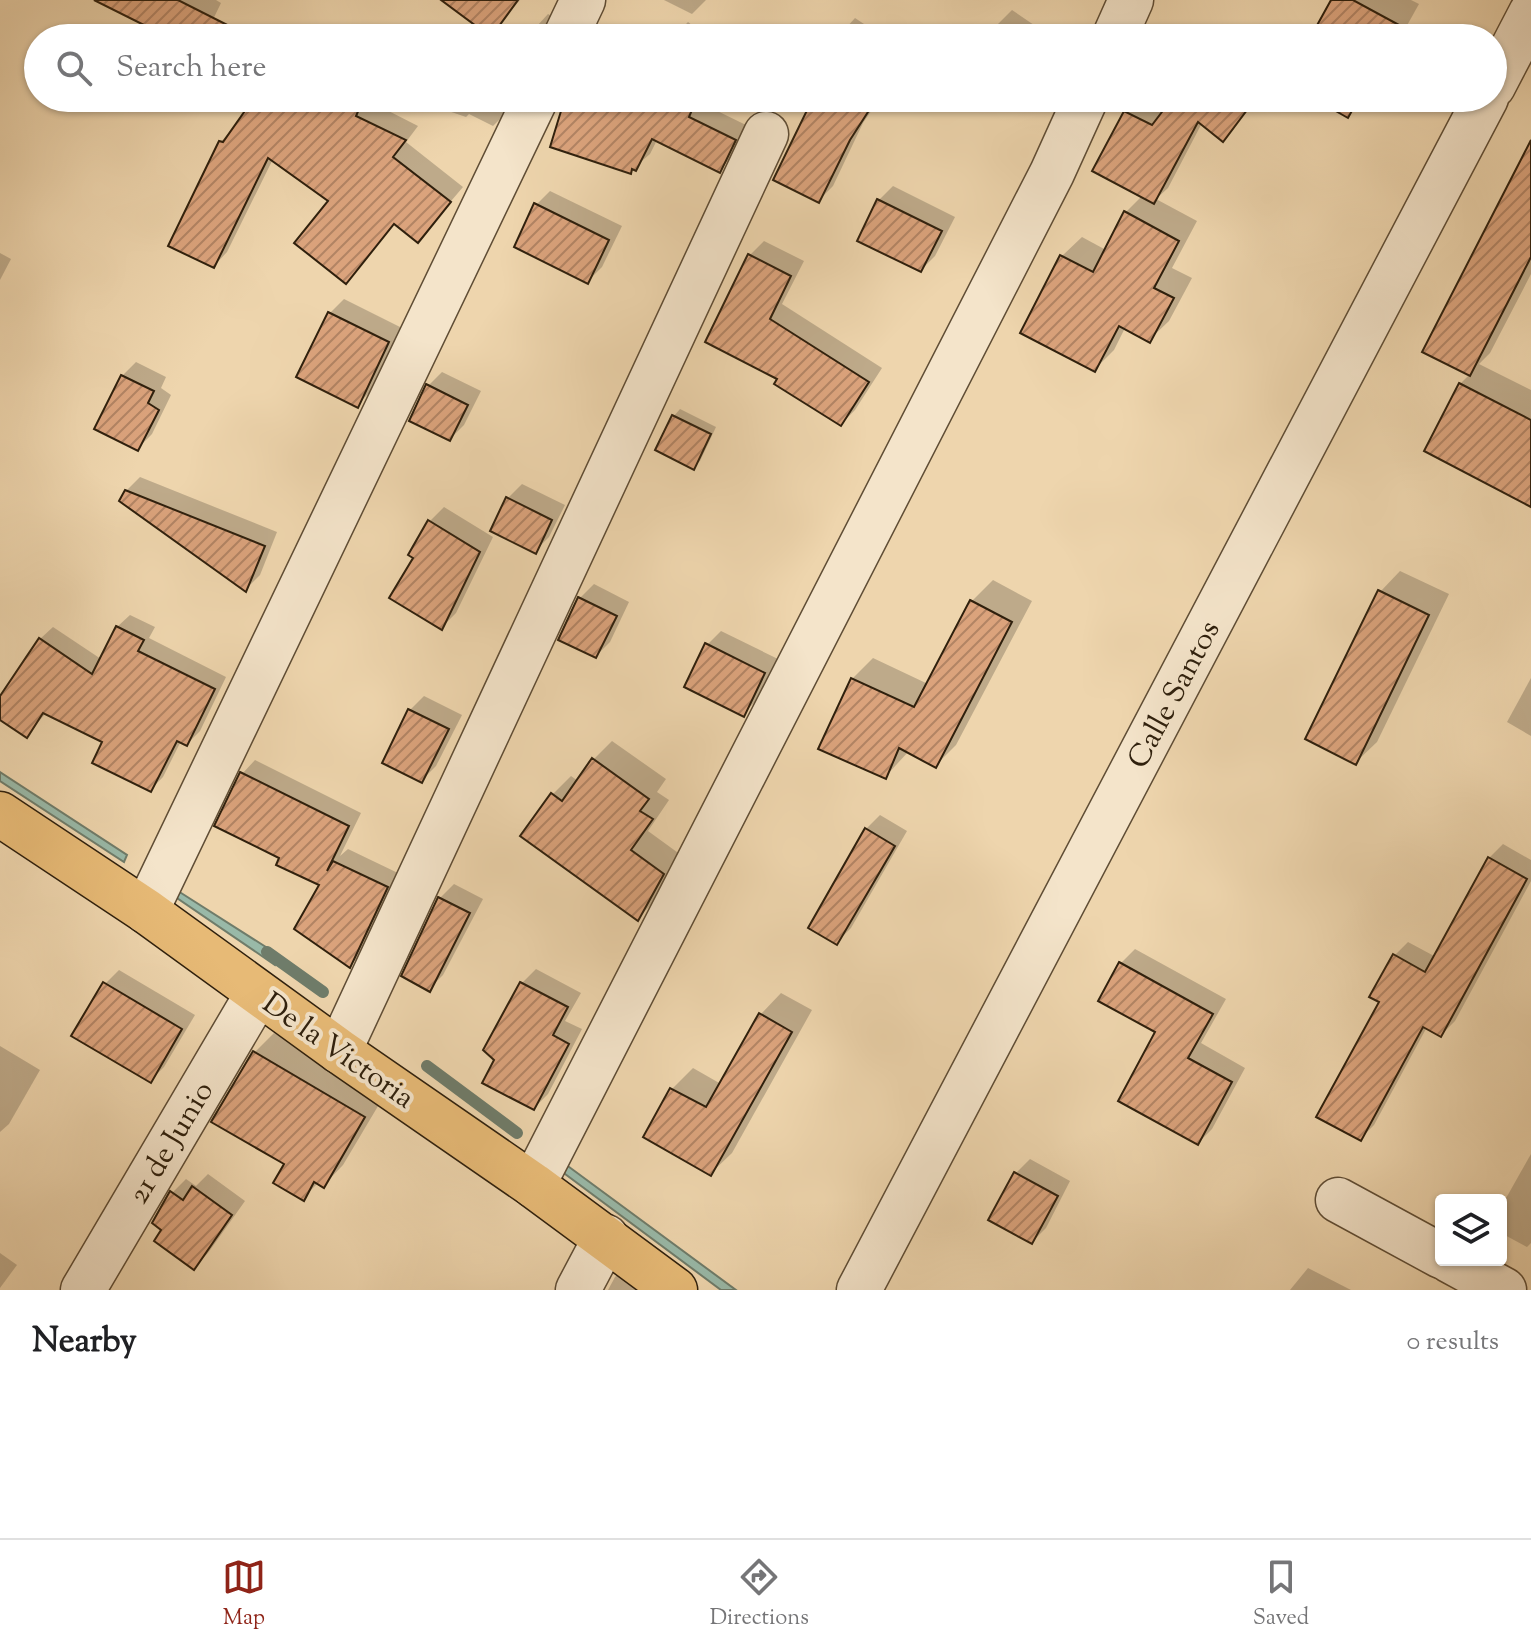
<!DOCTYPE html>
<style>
body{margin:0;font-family:"Sorts Mill Goudy",serif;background:#f6f6f6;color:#202124}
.controls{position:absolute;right:24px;bottom:24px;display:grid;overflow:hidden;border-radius:8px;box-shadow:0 2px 6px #0004}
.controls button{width:72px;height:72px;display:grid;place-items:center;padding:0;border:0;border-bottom:2px solid #e0e0e0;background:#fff;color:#202124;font:40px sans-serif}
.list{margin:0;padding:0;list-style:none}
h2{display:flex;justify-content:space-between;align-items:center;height:104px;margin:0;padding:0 32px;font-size:34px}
h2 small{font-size:26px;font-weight:400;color:#757577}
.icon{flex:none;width:44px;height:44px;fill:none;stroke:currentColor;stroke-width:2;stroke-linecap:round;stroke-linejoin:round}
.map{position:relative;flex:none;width:1531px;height:1290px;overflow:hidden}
.search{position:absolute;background:#fff;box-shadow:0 2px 6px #0004;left:24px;right:24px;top:24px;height:88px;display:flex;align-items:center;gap:20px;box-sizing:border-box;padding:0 28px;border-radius:44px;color:#757577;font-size:30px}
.sheet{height:248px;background:#fff}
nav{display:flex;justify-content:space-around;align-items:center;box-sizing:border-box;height:112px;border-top:2px solid #e0e0e0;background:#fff;font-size:22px;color:#757577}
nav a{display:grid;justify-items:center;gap:4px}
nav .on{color:#8f2418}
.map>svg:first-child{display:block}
.water{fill:#99b9a8;stroke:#6f7c6a;stroke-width:2}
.shadow{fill:#0003}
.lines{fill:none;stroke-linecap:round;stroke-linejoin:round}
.stream{stroke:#6f7c6a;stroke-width:12}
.building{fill:url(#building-hatch);stroke:#2f200d;stroke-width:2}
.minor-casing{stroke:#5f4d35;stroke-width:47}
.major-casing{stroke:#2f200d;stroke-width:47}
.minor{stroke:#f4e4ca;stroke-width:44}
.major{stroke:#e7ba76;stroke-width:44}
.labels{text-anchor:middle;stroke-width:8;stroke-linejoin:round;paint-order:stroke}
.street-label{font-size:30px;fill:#2f200d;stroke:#f4e4ca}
</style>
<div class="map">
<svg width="1531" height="1290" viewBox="0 0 1531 1290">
<defs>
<pattern id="building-hatch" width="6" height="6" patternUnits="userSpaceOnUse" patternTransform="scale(2)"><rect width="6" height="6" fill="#dba37c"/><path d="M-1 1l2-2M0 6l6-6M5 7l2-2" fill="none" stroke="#b28464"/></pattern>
</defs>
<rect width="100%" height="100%" fill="#eed5ad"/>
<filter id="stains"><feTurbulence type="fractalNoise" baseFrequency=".0025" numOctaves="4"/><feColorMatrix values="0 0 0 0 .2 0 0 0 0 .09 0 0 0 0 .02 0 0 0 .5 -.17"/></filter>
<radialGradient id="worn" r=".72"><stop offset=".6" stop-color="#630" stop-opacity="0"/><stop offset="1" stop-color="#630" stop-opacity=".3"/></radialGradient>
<g class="water">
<polygon points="0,772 127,855 124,862 0,781"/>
<polygon points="178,891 280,956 275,965 174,896"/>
<polygon points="561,1161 736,1290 721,1290 557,1168"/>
</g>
<g class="shadow">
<polygon points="98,0 216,0 221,3 204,38 162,38 147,24"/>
<polygon points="445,0 520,0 490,35"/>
<polygon points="664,0 706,0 692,14"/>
<polygon points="1333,0 1411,0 1419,4 1400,38 1312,38"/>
<polygon points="1012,10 1053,38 990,38 998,24"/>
<polygon points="548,14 552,16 549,38 526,38"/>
<polygon points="855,18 885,38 837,38"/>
<polygon points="688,22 708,38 673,38"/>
<polygon points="258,98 371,98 369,101 418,126 406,142 463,187 418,240 396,222 346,282 331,201 273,159 227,252 214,266 221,142"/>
<polygon points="410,98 476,100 512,98 504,115 493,126 469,114 466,117"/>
<polygon points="567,98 703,98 701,103 748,126 733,156 719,170 657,140 650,154 630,171"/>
<polygon points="815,98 880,98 863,123 833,186 819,200"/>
<polygon points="1140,98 1165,111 1175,98 1257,98 1223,139 1202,123 1168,188 1156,199 1197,221 1172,268 1192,278 1169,321 1149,340 1125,328 1114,350 1094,370 1062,256 1082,237 1106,250 1125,213 1142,196 1095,170 1126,112"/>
<polygon points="1317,98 1365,98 1348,116"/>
<polygon points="1531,144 1531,274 1490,353 1479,364 1531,390 1531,504 1460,384 1470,374"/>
<polygon points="893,186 955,217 935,256 921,270 879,200"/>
<polygon points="550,191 622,226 602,267 588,281 536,205"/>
<polygon points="764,241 804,261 782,304 882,368 855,410 841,424 780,378 750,255"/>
<polygon points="0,253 11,259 0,280"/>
<polygon points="344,299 402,328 371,391 357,405 299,376 330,313"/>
<polygon points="136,362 166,377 161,388 171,395 152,434 138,448 122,376"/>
<polygon points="442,372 481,391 464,425 450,439 428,386"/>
<polygon points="680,409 716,427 700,461 693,467 658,450 674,416"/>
<polygon points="140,477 277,532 260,575 246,589 126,491"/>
<polygon points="522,484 565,505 549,537 535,551 508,498"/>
<polygon points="444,507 493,537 456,613 442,627 415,558 410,554 430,521"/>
<polygon points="1400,571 1449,594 1377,742 1356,762 1380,592"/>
<polygon points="993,580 1032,601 956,745 936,765 909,751 885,777 852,679 873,658 928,684 972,601"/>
<polygon points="594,584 629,602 610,642 596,656 580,598"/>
<polygon points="130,615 155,627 149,638 226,677 200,731 187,744 181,741 163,777 151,789 105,741 46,713 27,735 0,718 0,700 40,639 53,627 101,659 117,627"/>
<polygon points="721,631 778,659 757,700 743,714 707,645"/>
<polygon points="1531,678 1531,736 1507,722"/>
<polygon points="424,696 462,715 436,766 422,780 410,710"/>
<polygon points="612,741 666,779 657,792 669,800 648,831 681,855 656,900 638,918 523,836 553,794 571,776 578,781 594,759"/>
<polygon points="255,760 361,813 340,856 348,849 400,874 363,952 350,966 322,884 282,857 242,774"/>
<polygon points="880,815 907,831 851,928 837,942 866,829"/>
<polygon points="1503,844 1531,860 1531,881 1455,1021 1441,1035 1427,1027 1374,1125 1360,1139 1394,956 1408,942 1436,957 1489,858"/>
<polygon points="454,884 483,899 443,975 429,989 404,976 440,898"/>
<polygon points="1135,949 1226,999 1201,1043 1245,1068 1212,1129 1198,1143 1157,1032 1101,1000 1121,963"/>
<polygon points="536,969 581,993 565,1021 582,1029 548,1094 534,1108 485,1050 522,983"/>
<polygon points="119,970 195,1015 164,1067 150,1081 105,984"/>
<polygon points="781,993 812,1010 732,1153 711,1173 646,1136 672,1089 693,1068 721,1084 761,1014"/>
<polygon points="274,1033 384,1096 343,1165 324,1185 319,1182 303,1198 287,1164 254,1053"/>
<polygon points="0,1046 40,1070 9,1124 0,1132"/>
<polygon points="1531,1154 1531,1243 1527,1247 1501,1233 1501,1207"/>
<polygon points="1030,1159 1070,1181 1046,1228 1032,1242 1016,1173"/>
<polygon points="208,1174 245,1201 208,1253 194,1267 164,1230 172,1193 186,1179 196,1186"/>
<polygon points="0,1253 17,1265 0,1288"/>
<polygon points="629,1263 668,1290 608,1290 615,1277"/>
<polygon points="1308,1268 1351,1290 1290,1290"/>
</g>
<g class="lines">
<g class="stream">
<polyline points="267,952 323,992"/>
<polyline points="427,1066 517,1133"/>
</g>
</g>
<g class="building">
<polygon points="94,0 178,0 253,38 138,38 144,25"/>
<polygon points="441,0 518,0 491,37"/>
<polygon points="1331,0 1353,0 1399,25 1392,38 1310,38"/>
<polygon points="254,98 364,98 356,116 406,140 393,157 451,202 418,243 394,224 346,284 294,243 328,201 268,158 214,268 168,246 219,141 223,142"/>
<polygon points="565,98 697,98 689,117 736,140 720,173 652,139 636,171 632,169 631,174 550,147"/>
<polygon points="813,98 877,98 850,140 819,203 773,180"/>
<polygon points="1168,98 1256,98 1223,142 1198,122 1154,204 1092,171 1124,111 1152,125 1171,100"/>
<polygon points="1313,98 1359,98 1348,118"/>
<polygon points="1531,140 1531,257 1470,376 1422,352"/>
<polygon points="877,199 942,231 921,272 857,241"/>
<polygon points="534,203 609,240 588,284 514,247"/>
<polygon points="1124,211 1179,241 1154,288 1174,298 1150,343 1119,326 1095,372 1020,333 1060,255 1093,272"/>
<polygon points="748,254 791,276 770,319 869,382 841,426 774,384 777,379 705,342"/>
<polygon points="328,312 389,342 358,408 296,377"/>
<polygon points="121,375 154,391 148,403 159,410 138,451 94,429"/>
<polygon points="1459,383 1531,420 1531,507 1424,451"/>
<polygon points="426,384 468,405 450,441 409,421"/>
<polygon points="672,415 711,434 694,470 655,450"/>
<polygon points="125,490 265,546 246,592 119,501"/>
<polygon points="506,497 552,520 536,554 490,531"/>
<polygon points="428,520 480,552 442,630 389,598 413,558 408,555"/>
<polygon points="1378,590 1429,615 1356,765 1305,739"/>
<polygon points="578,597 617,616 596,658 558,640"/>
<polygon points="970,600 1012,622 936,768 899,748 886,779 818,749 851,678 914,707"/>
<polygon points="116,626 144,640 138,651 215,689 187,746 177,741 151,792 92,763 102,742 43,713 27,738 0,720 0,696 39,638 92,674"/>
<polygon points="705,643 765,673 744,717 684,687"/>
<polygon points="408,709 449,729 422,783 382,763"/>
<polygon points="592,758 649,799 640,811 653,819 631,850 664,874 638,921 520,836 551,793 562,801"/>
<polygon points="240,772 349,826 327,871 333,861 388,887 350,968 294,929 319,885 276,865 279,858 214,826"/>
<polygon points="865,828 895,846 837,945 808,928"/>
<polygon points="1488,857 1527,879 1441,1037 1423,1027 1361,1141 1316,1117 1379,1002 1369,997 1393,954 1425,972"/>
<polygon points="438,897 470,913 430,992 401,976"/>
<polygon points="1119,962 1213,1014 1188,1058 1232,1082 1198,1145 1118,1101 1155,1032 1098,1001"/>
<polygon points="103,982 182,1029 151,1083 71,1036"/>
<polygon points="520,982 568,1007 553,1035 569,1044 534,1110 482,1083 494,1060 483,1050"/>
<polygon points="759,1013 792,1032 711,1176 643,1137 670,1088 706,1107"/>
<polygon points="253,1051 365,1117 324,1188 314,1182 304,1201 273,1183 284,1164 211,1122"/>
<polygon points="1014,1172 1058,1196 1032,1244 988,1220"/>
<polygon points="192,1186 232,1215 194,1270 154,1241 161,1230 152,1223 170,1191 183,1200"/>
</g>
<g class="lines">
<defs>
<g id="minor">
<polyline points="565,38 583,0"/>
<polyline points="1114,38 1131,0"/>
<polyline points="1493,86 1531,13"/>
<polyline points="146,911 536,98"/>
<polyline points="339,1051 766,134"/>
<polyline points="533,1185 1052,173 1086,98"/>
<polyline points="1338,1200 1441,1256"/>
<polyline points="1449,1260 1504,1290"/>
<polyline points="83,1290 258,993"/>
<polyline points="578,1290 606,1237"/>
<polyline points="859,1290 1486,98"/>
</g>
<polyline id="major" points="0,814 146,911 339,1051 533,1185 675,1290"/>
</defs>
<use href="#minor" class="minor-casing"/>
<use href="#major" class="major-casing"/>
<use href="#minor" class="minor"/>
<use href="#major" class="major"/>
</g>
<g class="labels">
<g class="street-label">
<text transform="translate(1173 694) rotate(-62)" y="10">Calle Santos</text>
<text transform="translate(339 1050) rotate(35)" y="10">De la Victoria</text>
<text transform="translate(170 1142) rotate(-59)" y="10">21 de Junio</text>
</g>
</g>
<rect width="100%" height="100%" filter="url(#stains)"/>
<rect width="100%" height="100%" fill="url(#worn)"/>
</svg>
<div class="controls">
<button><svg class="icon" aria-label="layers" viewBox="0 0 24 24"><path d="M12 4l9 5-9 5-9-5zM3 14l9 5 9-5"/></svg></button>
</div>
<div class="search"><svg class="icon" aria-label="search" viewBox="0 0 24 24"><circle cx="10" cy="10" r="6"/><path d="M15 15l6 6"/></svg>Search here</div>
</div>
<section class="sheet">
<h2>Nearby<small>0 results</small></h2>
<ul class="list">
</ul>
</section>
<nav>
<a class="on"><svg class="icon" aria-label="map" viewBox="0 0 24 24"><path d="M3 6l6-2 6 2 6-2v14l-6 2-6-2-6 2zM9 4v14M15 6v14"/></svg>Map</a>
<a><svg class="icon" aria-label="directions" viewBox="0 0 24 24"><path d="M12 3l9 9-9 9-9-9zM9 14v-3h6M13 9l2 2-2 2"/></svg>Directions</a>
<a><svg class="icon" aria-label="saved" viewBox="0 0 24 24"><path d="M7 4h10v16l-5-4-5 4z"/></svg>Saved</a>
</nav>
